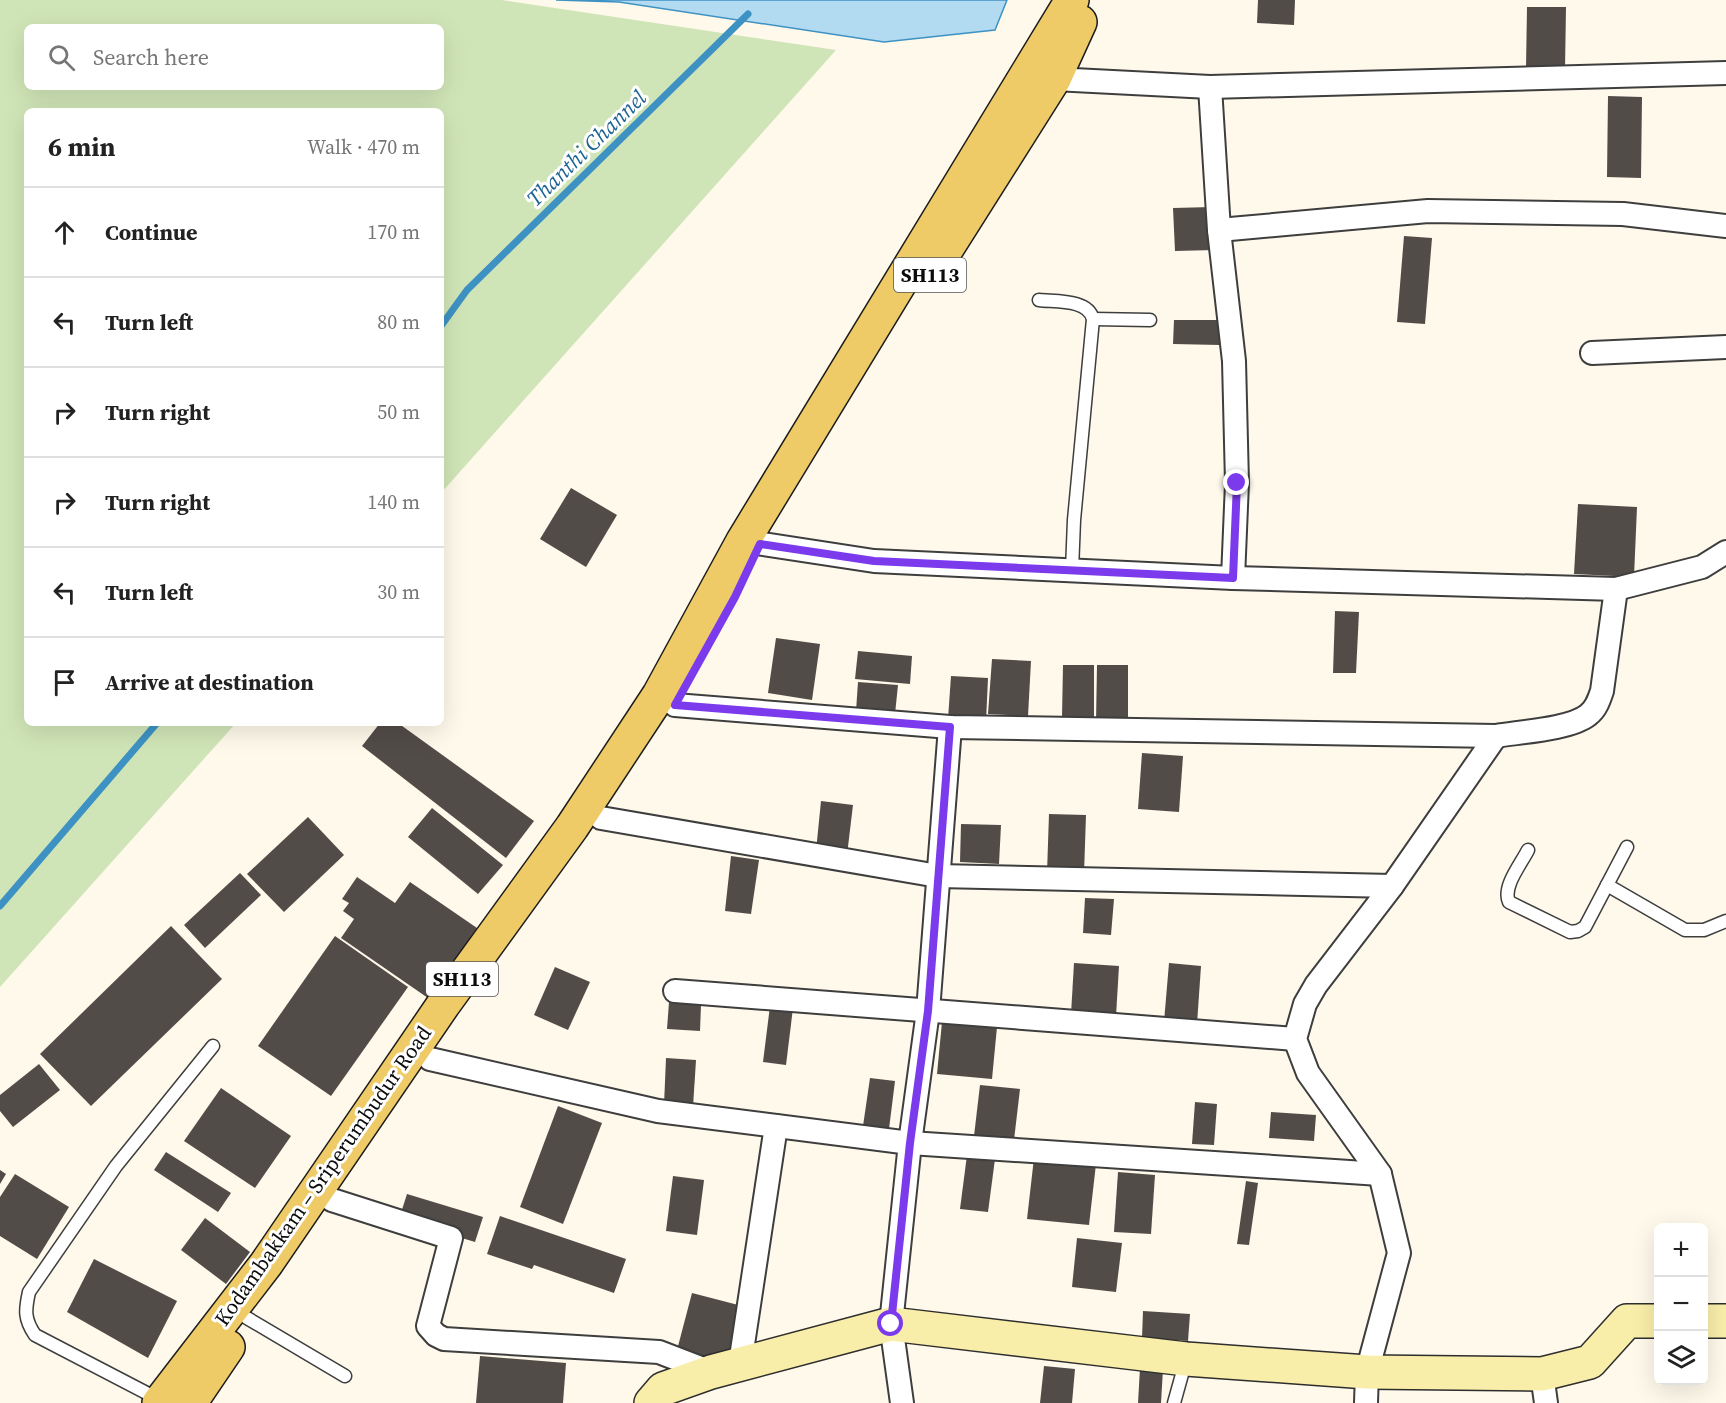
<!DOCTYPE html>
<meta charset="utf-8">
<style>
body{margin:0;font-family:"Source Serif 4",serif;background:#f6f6f6;color:#222}
.controls{position:absolute;right:18px;bottom:18px;display:grid;overflow:hidden;border-radius:9px;box-shadow:0 6px 24px #0002}
.controls button{width:54px;height:54px;display:grid;place-items:center;padding:0;border:0;border-bottom:2px solid #e0e0e0;background:#fff;color:#222;font:30px sans-serif}
.stop{position:absolute;width:18px;height:18px;margin:-14px;border:4px solid #7c3aed;border-radius:50%;background:#fff}
.stop.end{background:#7c3aed;border-color:#fff;box-shadow:0 2px 6px #0008}
.list{margin:0;padding:0;list-style:none}
h2{display:flex;justify-content:space-between;align-items:center;height:78px;margin:0;padding:0 24px;font-size:26px}
h2 small{font-size:20px;font-weight:400;color:#767676}
.list li{display:grid;grid-template-columns:39px 1fr auto;gap:18px;align-items:center;box-sizing:border-box;height:90px;padding:0 24px;border-top:2px solid #e0e0e0}
.list b{display:block;font-size:22px;white-space:nowrap}
.list em{font-size:20px;font-style:normal;color:#767676}
.icon{flex:none;width:33px;height:33px;fill:none;stroke:currentColor;stroke-width:2;stroke-linecap:round;stroke-linejoin:round}
.map{position:relative;flex:none;width:1726px;height:1403px;overflow:hidden}
.search{position:absolute;background:#fff;box-shadow:0 6px 24px #0002;left:24px;top:24px;width:420px;height:66px;display:flex;align-items:center;gap:15px;box-sizing:border-box;padding:0 21px;border-radius:9px;color:#767676;font-size:22px}
.panel{position:absolute;background:#fff;box-shadow:0 6px 24px #0002;left:24px;top:108px;width:420px;height:618px;border-radius:9px}
.map>svg:first-child{display:block}
.green{fill:#d0e5b7;fill-rule:evenodd}
.water{fill:#b2dbf1;stroke:#3e92c3;stroke-width:1.5}
.lines{fill:none;stroke-linecap:round;stroke-linejoin:round}
.stream{stroke:#3e92c3;stroke-width:7}
.building{fill:#524c48}
.lane-casing{stroke:#3e3e3e;stroke-width:15}
.street-casing{stroke:#3e3e3e;stroke-width:26}
.secondary-casing{stroke:#2d2d2d;stroke-width:36}
.primary-casing{stroke:#1c1c1c;stroke-width:36}
.lane{stroke:#fff;stroke-width:12}
.street{stroke:#fff;stroke-width:22}
.secondary{stroke:#f9eea9;stroke-width:33}
.primary{stroke:#efcb68;stroke-width:33}
.route{stroke:#7c3aed;stroke-width:8}
.labels{text-anchor:middle;stroke-width:6;stroke-linejoin:round;paint-order:stroke}
.shield{fill:#fff;stroke:#545454;stroke-width:1.5}
.shield-label{font-size:20px;font-weight:bold;fill:#0b0b0b}
.street-label{font-size:21px;fill:#0b0b0b;stroke:#fff}
.water-label{font-size:22px;font-style:italic;fill:#1e6393;stroke:#fff}
</style>
<div class="map">
<svg width="1726" height="1403" viewBox="0 0 1726 1403">
<rect width="100%" height="100%" fill="#fef9ea"/>
<path class="green" d="M 0,0 L 502,0 L 836,50 L 441,493 L 441,111 L 27,111 L 27,723 L 236,723 L 0,987 ZM 27,27 L 441,27 L 441,87 L 27,87 Z"/>
<polygon class="water" points="556,0 1007,0 995,30 884,42 619,2"/>
<g class="lines">
<g class="stream">
<polyline points="441,326 467,290 748,14"/>
<polyline points="0,906 157,723"/>
</g>
</g>
<g class="building">
<polygon points="1258,0 1295,0 1294,25 1257,23"/>
<polygon points="1527,7 1566,7 1565,69 1526,68"/>
<polygon points="1608,96 1642,97 1641,178 1607,177"/>
<polygon points="1212,207 1214,250 1175,251 1173,208"/>
<polygon points="1404,236 1432,238 1425,324 1397,322"/>
<polygon points="1174,320 1221,320 1220,345 1173,344"/>
<polygon points="571,488 617,515 586,567 540,539"/>
<polygon points="1578,504 1637,507 1634,577 1574,574"/>
<polygon points="1335,611 1359,612 1356,673 1333,673"/>
<polygon points="776,638 820,644 812,700 768,693"/>
<polygon points="858,651 912,656 910,684 855,679"/>
<polygon points="992,659 1031,661 1028,716 988,714"/>
<polygon points="1063,665 1094,665 1094,717 1062,717"/>
<polygon points="1097,665 1128,665 1128,722 1096,722"/>
<polygon points="951,676 988,678 986,722 948,719"/>
<polygon points="858,682 898,685 895,714 856,711"/>
<polygon points="380,723 398,723 534,821 506,858 362,746"/>
<polygon points="1142,753 1183,756 1179,812 1138,809"/>
<polygon points="821,801 853,805 847,855 816,851"/>
<polygon points="432,808 503,865 478,894 408,837"/>
<polygon points="1049,814 1086,815 1084,874 1047,873"/>
<polygon points="308,817 344,855 284,912 247,874"/>
<polygon points="961,824 1001,825 999,864 960,862"/>
<polygon points="731,856 759,860 751,914 725,911"/>
<polygon points="240,873 261,895 205,948 184,925"/>
<polygon points="357,877 395,903 410,882 477,928 428,998 341,938 354,919 343,911 349,903 342,899"/>
<polygon points="1085,898 1114,899 1111,935 1083,933"/>
<polygon points="171,926 222,979 91,1106 40,1054"/>
<polygon points="335,936 408,987 331,1096 258,1046"/>
<polygon points="1074,963 1119,966 1116,1016 1071,1014"/>
<polygon points="1169,963 1201,966 1197,1024 1164,1022"/>
<polygon points="555,967 590,982 568,1030 534,1015"/>
<polygon points="669,1002 701,1005 700,1031 667,1029"/>
<polygon points="770,1006 793,1008 786,1065 763,1062"/>
<polygon points="942,1022 997,1027 992,1079 937,1074"/>
<polygon points="666,1058 696,1060 693,1107 664,1105"/>
<polygon points="39,1064 60,1090 13,1127 0,1111 0,1095"/>
<polygon points="870,1078 895,1081 889,1129 863,1126"/>
<polygon points="980,1085 1020,1089 1014,1140 974,1136"/>
<polygon points="221,1088 291,1136 255,1188 184,1141"/>
<polygon points="1195,1102 1217,1104 1214,1145 1192,1144"/>
<polygon points="558,1106 602,1123 563,1224 520,1207"/>
<polygon points="1271,1112 1316,1115 1314,1141 1269,1138"/>
<polygon points="166,1152 231,1193 218,1212 154,1170"/>
<polygon points="967,1155 995,1159 988,1212 960,1209"/>
<polygon points="1034,1158 1096,1164 1089,1225 1027,1219"/>
<polygon points="0,1170 6,1174 0,1184"/>
<polygon points="1118,1172 1155,1175 1151,1234 1114,1232"/>
<polygon points="15,1174 69,1207 37,1259 0,1236 0,1197"/>
<polygon points="673,1176 704,1180 697,1235 666,1231"/>
<polygon points="1246,1181 1258,1183 1249,1245 1237,1244"/>
<polygon points="407,1194 483,1217 475,1242 399,1219"/>
<polygon points="500,1216 626,1259 614,1293 534,1265 532,1269 487,1254"/>
<polygon points="205,1218 250,1252 226,1284 181,1250"/>
<polygon points="1077,1238 1122,1243 1116,1292 1072,1287"/>
<polygon points="94,1259 177,1301 148,1358 67,1312"/>
<polygon points="692,1293 746,1307 731,1364 677,1350"/>
<polygon points="1143,1311 1190,1314 1188,1341 1142,1338"/>
<polygon points="480,1356 566,1363 563,1403 476,1403"/>
<polygon points="1044,1366 1075,1369 1072,1403 1040,1403"/>
<polygon points="1140,1368 1163,1369 1161,1403 1138,1403"/>
</g>
<g class="lines">
<defs>
<g id="lane">
<path d="M 1039,300 C 1056,302 1088,299 1093,319 L 1074,520 L 1072,570"/>
<polyline points="1093,319 1150,320"/>
<path d="M 1528,850 C 1521,864 1502,887 1509,902 L 1570,932 L 1578,931 L 1585,927 L 1627,847"/>
<polyline points="1607,885 1685,930 1704,930 1726,921"/>
<polyline points="247,1318 345,1376"/>
<path d="M 160,1400 L 35,1335 C 24,1319 25,1310 29,1292 L 116,1166 L 213,1046"/>
<polyline points="1174,1403 1186,1360"/>
</g>
<g id="street">
<polyline points="1054,79 1210,87 1726,73"/>
<polyline points="1210,87 1219,230 1428,211 1623,214 1726,226"/>
<polyline points="1219,230 1234,361 1237,483 1233,578"/>
<polyline points="1592,353 1726,347"/>
<polyline points="743,541 874,561 1233,578 1616,589 1702,567 1726,552"/>
<path d="M 675,705 L 950,727 L 1496,736 C 1519,732 1571,729 1588,715 C 1596,709 1599,700 1602,691 L 1616,589"/>
<polyline points="601,818 938,876 1392,886"/>
<polyline points="675,991 1295,1039"/>
<polyline points="430,1059 658,1111 910,1143 1380,1174"/>
<polyline points="332,1200 451,1238 428,1326 436,1335 444,1339 659,1352 711,1372"/>
<polyline points="740,1364 776,1126"/>
<polyline points="1542,1374 1546,1403"/>
<polyline points="902,1403 891,1324 910,1143 928,1011 950,727"/>
<polyline points="1366,1403 1367,1372 1399,1253 1380,1174 1308,1073 1295,1039 1305,1004 1316,985 1392,886 1496,736"/>
</g>
<g id="secondary">
<polyline points="1704,1321 1726,1321"/>
<polyline points="651,1403 663,1389 711,1372 891,1324 1186,1359 1367,1372 1542,1374 1590,1362 1627,1321 1658,1321"/>
</g>
<g id="primary">
<polyline points="942,256 1054,79 1080,22"/>
<polyline points="159,1403 266,1264 443,1005 572,827 659,695 743,541 1072,0"/>
<polyline points="190,1403 228,1347"/>
</g>
</defs>
<use href="#lane" class="lane-casing"/>
<use href="#street" class="street-casing"/>
<use href="#secondary" class="secondary-casing"/>
<use href="#primary" class="primary-casing"/>
<use href="#lane" class="lane"/>
<use href="#street" class="street"/>
<use href="#secondary" class="secondary"/>
<use href="#primary" class="primary"/>
</g>
<g class="lines">
<polyline class="route" points="891,1324 910,1143 928,1011 950,727 675,705 735,597 760,544 874,561 1233,578 1237,483"/>
</g>
<g class="labels">
<g class="shield">
<rect x="894" y="258" width="72" height="34" rx="4.5"/>
<rect x="426" y="962" width="72" height="34" rx="4.5"/>
</g>
<g class="shield-label">
<text x="930" y="282">SH113</text>
<text x="462" y="986">SH113</text>
</g>
<g class="street-label">
<text transform="translate(323 1176) rotate(-55)" y="7">Kodambakkam – Sriperumbudur Road</text>
</g>
<g class="water-label">
<text transform="translate(586 148) rotate(-44)" y="8">Thanthi Channel</text>
</g>
</g>
</svg>
<div class="controls">
<button>+</button>
<button>−</button>
<button><svg class="icon" aria-label="layers" viewBox="0 0 24 24"><path d="M12 4l9 5-9 5-9-5zM3 14l9 5 9-5"/></svg></button>
</div>
<div class="stop" style="left:891px;top:1324px"></div>
<div class="stop end" style="left:1237px;top:483px"></div>
<div class="search"><svg class="icon" aria-label="search" viewBox="0 0 24 24"><circle cx="10" cy="10" r="6"/><path d="M15 15l6 6"/></svg>Search here</div>
<section class="panel">
<h2>6 min<small>Walk · 470 m</small></h2>
<ul class="list">
<li><svg class="icon" aria-label="ahead" viewBox="0 0 24 24"><path d="M12 20V5M6 11l6-6 6 6"/></svg><div><b>Continue</b></div><em>170 m</em></li>
<li><svg class="icon" aria-label="left" viewBox="0 0 24 24"><path d="M17 20v-9H6M10 6l-5 5 5 5"/></svg><div><b>Turn left</b></div><em>80 m</em></li>
<li><svg class="icon" aria-label="right" viewBox="0 0 24 24"><path d="M7 20v-9h11M14 6l5 5-5 5"/></svg><div><b>Turn right</b></div><em>50 m</em></li>
<li><svg class="icon" aria-label="right" viewBox="0 0 24 24"><path d="M7 20v-9h11M14 6l5 5-5 5"/></svg><div><b>Turn right</b></div><em>140 m</em></li>
<li><svg class="icon" aria-label="left" viewBox="0 0 24 24"><path d="M17 20v-9H6M10 6l-5 5 5 5"/></svg><div><b>Turn left</b></div><em>30 m</em></li>
<li><svg class="icon" aria-label="arrive" viewBox="0 0 24 24"><path d="M6 21V4h12l-3 4 3 4H6"/></svg><div><b>Arrive at destination</b></div></li>
</ul>
</section>
</div>
